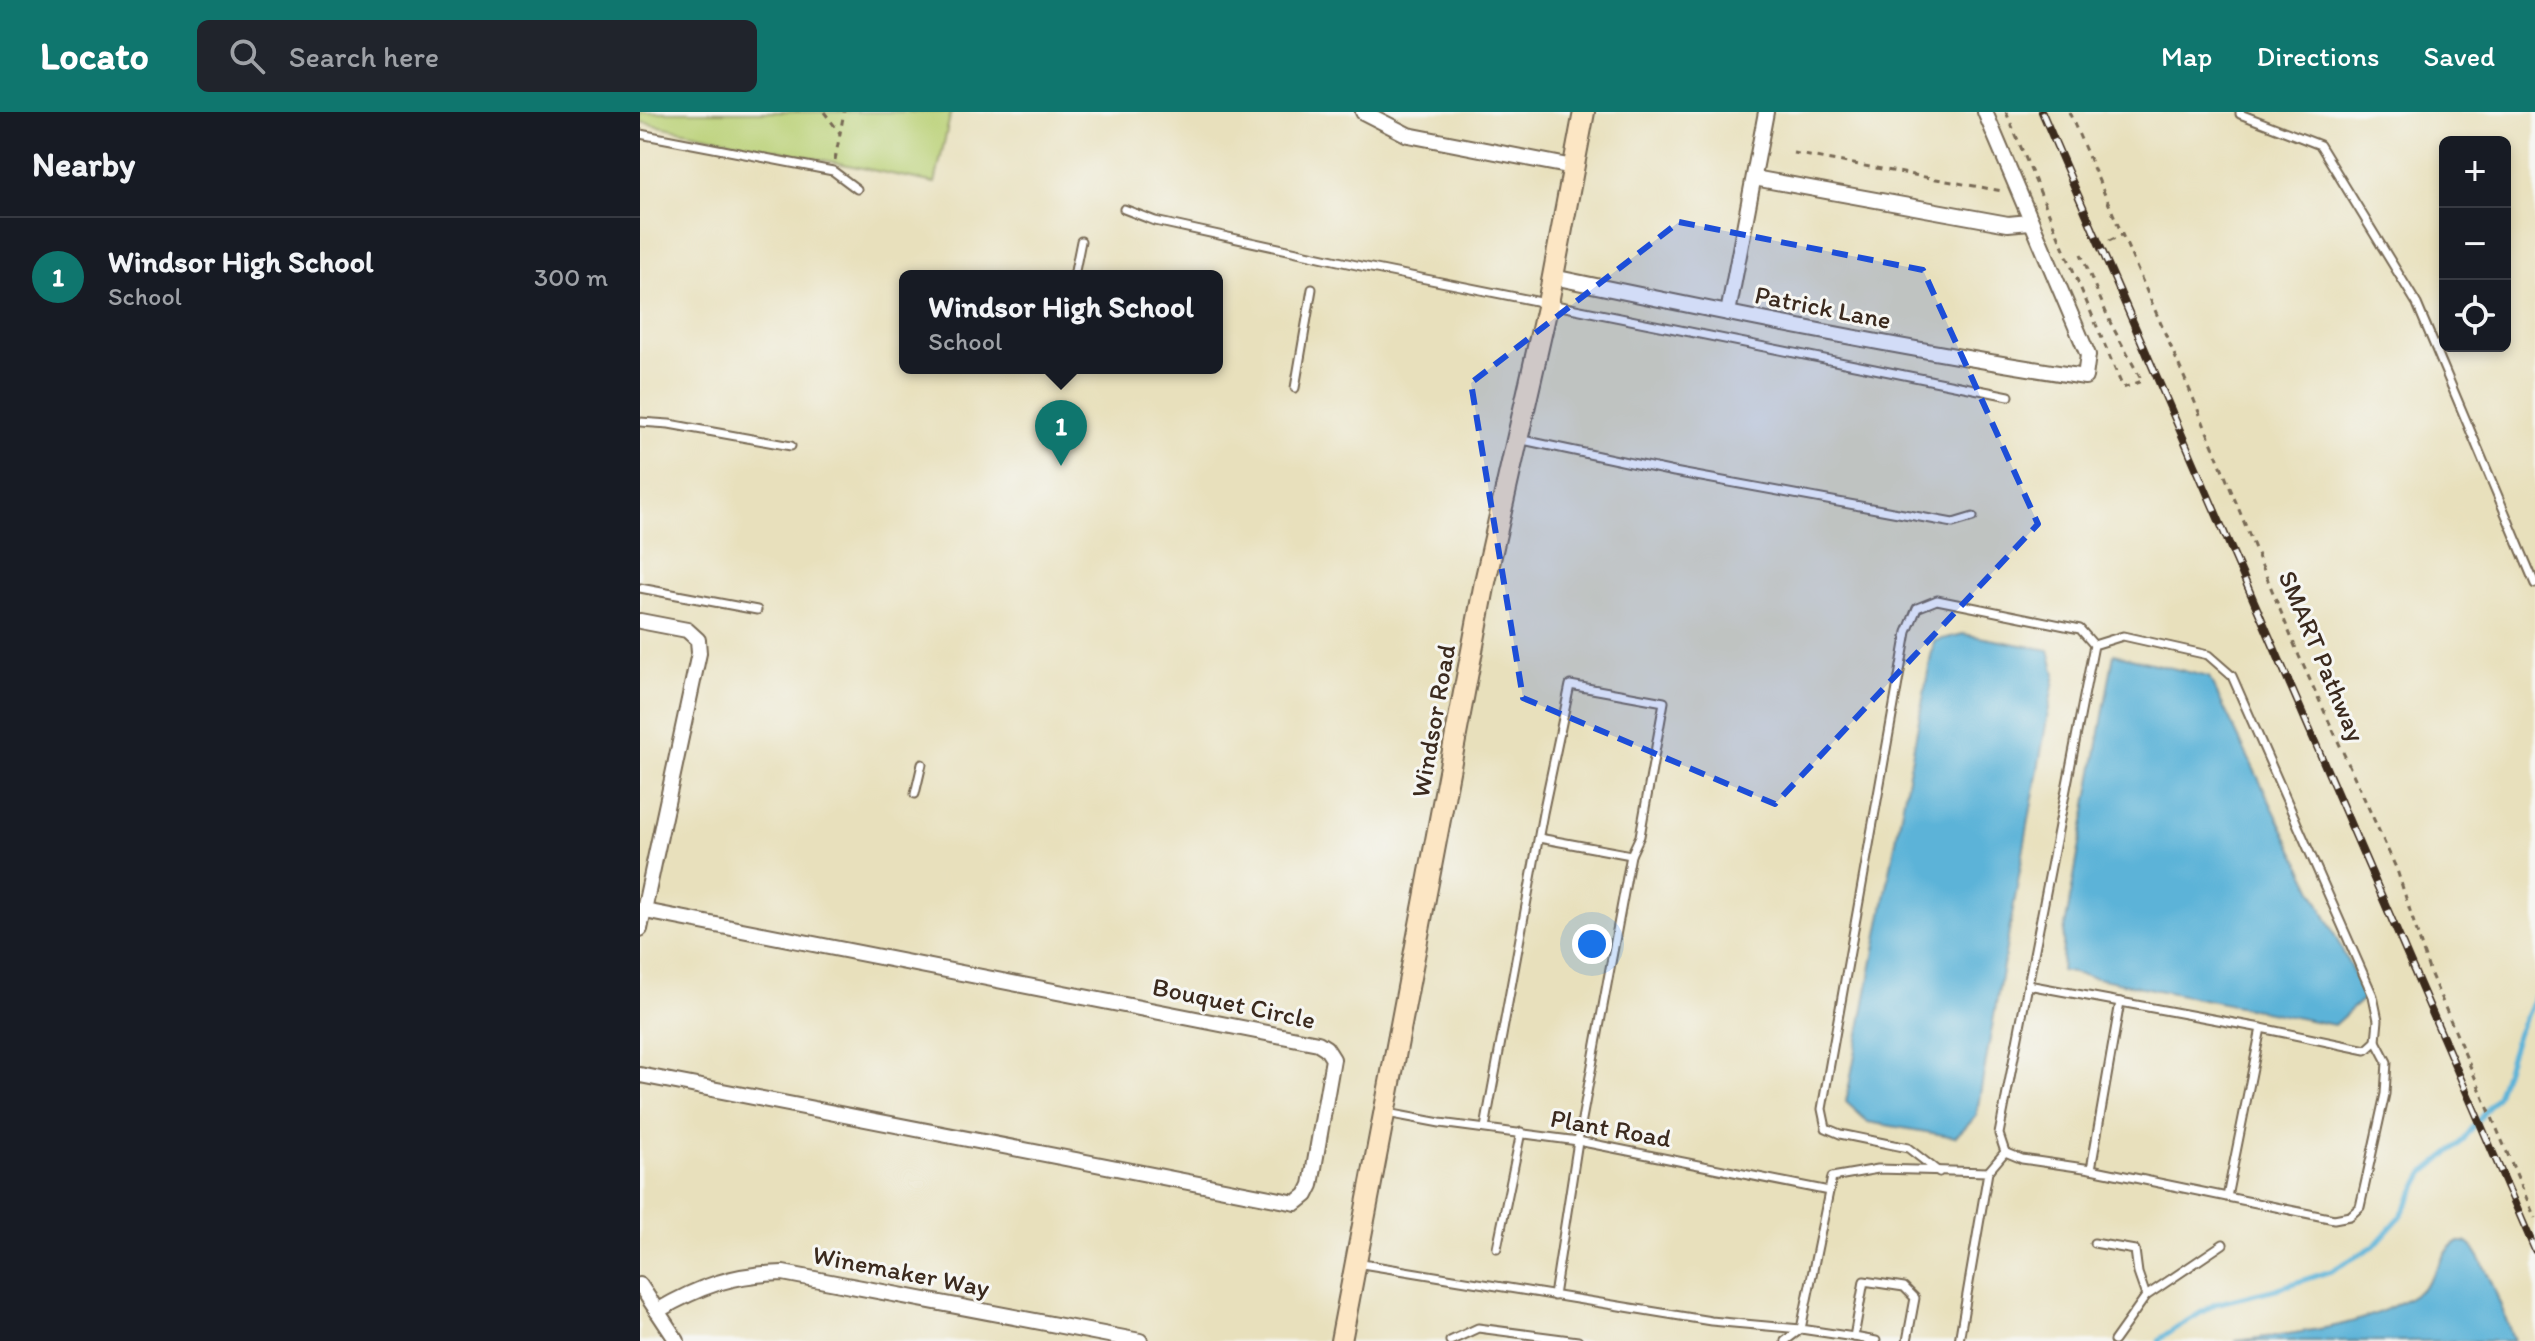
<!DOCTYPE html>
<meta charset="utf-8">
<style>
body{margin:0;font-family:Itim,sans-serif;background:#20242c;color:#f1f3f6}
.controls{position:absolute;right:24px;top:24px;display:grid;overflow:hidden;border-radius:12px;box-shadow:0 4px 12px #0003}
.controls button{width:72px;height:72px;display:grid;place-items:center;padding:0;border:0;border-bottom:2px solid #363941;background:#171b24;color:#f1f3f6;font:40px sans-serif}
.you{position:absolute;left:952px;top:832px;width:28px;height:28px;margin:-20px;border:6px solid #fff;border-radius:50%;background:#1a73e8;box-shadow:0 0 0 12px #1a73e833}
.badge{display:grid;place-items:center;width:52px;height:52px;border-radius:50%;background:#0f766e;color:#fff;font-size:26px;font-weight:700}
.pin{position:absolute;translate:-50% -66px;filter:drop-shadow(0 2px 4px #0008)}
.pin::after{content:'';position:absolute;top:42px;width:28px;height:24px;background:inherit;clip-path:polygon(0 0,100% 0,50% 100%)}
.popup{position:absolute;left:259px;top:158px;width:324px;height:104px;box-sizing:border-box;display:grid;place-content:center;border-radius:12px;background:#171b24;filter:drop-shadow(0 2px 6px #0005);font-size:26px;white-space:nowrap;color:#9ea1a6}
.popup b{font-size:30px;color:#f1f3f6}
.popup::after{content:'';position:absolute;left:50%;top:100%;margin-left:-16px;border:16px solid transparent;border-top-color:#171b24}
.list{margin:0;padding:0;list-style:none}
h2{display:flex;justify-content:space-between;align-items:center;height:104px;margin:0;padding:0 32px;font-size:34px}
h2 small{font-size:26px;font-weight:400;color:#9ea1a6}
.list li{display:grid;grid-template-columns:52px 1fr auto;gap:24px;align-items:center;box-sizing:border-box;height:120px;padding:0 32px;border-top:2px solid #363941}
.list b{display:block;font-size:30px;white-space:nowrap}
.list p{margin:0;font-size:26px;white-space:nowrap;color:#9ea1a6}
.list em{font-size:26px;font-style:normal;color:#9ea1a6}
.icon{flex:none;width:44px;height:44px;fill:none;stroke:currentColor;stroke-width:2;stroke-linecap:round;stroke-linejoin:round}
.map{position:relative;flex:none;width:1895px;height:1229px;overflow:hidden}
header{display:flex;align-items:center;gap:48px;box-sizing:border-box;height:112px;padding:0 40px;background:#0f766e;color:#fff}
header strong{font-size:38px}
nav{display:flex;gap:44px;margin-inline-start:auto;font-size:28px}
.search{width:560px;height:72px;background:#20242c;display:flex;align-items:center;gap:20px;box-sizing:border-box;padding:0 28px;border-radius:12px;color:#9ea1a6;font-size:30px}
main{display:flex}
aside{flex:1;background:#171b24}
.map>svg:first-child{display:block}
.green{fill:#b9d075;stroke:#7a7d4a;stroke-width:2}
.water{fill:#5bb3d8;stroke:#4b6e7b;stroke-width:2}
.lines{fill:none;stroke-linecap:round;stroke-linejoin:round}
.stream{stroke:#5bb3d8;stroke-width:5}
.lane-casing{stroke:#786a55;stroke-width:11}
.street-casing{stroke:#786a55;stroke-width:18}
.secondary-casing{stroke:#786a55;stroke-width:24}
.path{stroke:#786a55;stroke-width:3;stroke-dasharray:6 6;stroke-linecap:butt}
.lane{stroke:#fff;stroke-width:7}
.street{stroke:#fff;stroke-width:14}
.secondary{stroke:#fce6c4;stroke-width:20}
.rail-casing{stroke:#3b2a1e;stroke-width:8}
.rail{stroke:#f6f6f2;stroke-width:5;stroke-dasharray:15;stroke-linecap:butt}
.marked{fill:#1d4ed8;fill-opacity:0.2;stroke:#1d4ed8;stroke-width:6;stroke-dasharray:16 10;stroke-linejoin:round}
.labels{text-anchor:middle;stroke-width:6;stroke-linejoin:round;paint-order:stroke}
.street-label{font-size:26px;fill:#3b2a1e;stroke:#f6f6f2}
</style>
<header>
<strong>Locato</strong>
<div class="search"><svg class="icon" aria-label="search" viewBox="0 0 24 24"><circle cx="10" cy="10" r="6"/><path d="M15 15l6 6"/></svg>Search here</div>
<nav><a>Map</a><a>Directions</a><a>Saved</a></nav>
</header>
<main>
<aside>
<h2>Nearby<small></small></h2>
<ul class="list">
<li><span class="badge">1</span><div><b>Windsor High School</b><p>School</p></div><em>300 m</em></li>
</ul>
</aside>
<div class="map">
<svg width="1895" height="1229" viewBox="0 0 1895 1229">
<rect width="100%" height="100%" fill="#f6f6f2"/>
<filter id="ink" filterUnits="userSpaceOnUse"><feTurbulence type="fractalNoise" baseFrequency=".0125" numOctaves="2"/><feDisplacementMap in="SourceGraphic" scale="16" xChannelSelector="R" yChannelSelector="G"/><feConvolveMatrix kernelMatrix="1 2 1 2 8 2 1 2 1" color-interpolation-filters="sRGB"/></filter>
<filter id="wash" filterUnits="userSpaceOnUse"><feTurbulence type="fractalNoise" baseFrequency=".006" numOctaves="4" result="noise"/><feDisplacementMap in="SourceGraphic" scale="32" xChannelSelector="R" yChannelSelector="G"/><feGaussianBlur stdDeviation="1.8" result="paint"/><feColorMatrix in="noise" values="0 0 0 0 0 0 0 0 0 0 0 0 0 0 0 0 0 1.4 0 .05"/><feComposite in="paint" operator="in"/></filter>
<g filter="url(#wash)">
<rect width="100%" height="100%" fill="#e8e0bc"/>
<polygon class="green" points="0,0 311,0 295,71 0,10"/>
<g class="water">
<polygon points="1323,522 1409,538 1415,562 1336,1005 1315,1025 1228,1010 1206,990 1294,529"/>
<polygon points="1474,542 1569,565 1725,885 1694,913 1421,859 1424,821"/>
<path d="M 1818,1130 C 1824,1130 1825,1129 1830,1133 C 1845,1146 1866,1208 1874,1229 L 1595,1229 C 1658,1220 1727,1217 1780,1178 C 1796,1166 1802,1138 1818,1130 Z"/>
</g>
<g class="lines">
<polyline class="stream" points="1519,1229 1523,1224 1575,1192 1636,1177 1691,1159 1734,1134 1760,1105 1785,1060 1820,1032 1857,984 1877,923 1895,884"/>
</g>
</g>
<g filter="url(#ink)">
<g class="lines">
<defs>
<g id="lane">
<polyline points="1600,0 1600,2 1680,33 1777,192 1895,472"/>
<polyline points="0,22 193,59 217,77"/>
<polyline points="484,97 515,109 721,154 1369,284"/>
<polyline points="434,164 441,129"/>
<polyline points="655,276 672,177"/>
<polyline points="0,310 29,312 151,334"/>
<polyline points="878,327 1034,360 1313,411 1333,405"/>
<polyline points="0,476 117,498"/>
<polyline points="275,682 282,652"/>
<polyline points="899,726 991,743"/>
<polyline points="1388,873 1359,1022 1365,1040 1382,1047 1451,1057 1694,1107 1710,1104 1720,1095 1745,982 1747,950 1736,929"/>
<polyline points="747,1001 800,1011 938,1029 1189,1079"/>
<polyline points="845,1016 903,701 930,573 1024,590 1000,724 991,743 938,1029 914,1184"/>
<polyline points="1451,1057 1480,890"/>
<polyline points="1299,1060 1268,1036 1200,1022 1186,1016 1182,997 1267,520 1277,496 1297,488 1440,517 1454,533 1483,524 1568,543 1592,564 1733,884 1738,908 1736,929 1726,938 1621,916 1388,873 1454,533"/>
<polyline points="1348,1060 1365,1040"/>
<polyline points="1587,1085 1621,916"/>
<polyline points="1454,1131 1495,1138 1498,1161 1506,1184"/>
<polyline points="857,1136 881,1020"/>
<polyline points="716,1151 1071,1209 1161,1217 1145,1229"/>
<polyline points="1214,1225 1161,1217 1192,1065 1238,1057 1348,1060 1319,1229"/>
<polyline points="810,1229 838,1216 938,1229"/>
<polyline points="1236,1229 1214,1225 1224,1169 1264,1175 1275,1186 1267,1229"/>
<polyline points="1474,1229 1506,1184 1583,1132"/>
</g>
<g id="street">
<polyline points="723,0 768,23 933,55"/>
<polyline points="1114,66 1368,112 1390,110"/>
<path d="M 913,165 C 1090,202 1266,238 1445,265 L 1448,243 L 1345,0"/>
<polyline points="1088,201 1126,0"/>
<polyline points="0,509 47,518 58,528 59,541 0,817"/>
<polyline points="0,798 678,931 686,936 693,947 671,1073 666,1083 656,1091 0,963"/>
<polyline points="0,1173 37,1229"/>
<path d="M 17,1199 C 60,1174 93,1162 143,1161 L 500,1229"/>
</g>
<polyline id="secondary" points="701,1229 845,470 908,191 944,0"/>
</defs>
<use href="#lane" class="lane-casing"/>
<use href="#street" class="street-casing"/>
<use href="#secondary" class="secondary-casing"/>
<g class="path">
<polyline points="184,0 200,21"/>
<polyline points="1366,0 1483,276 1502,269 1471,212 1441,142"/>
<polyline points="1429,0 1554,288 1659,544 1757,758 1789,858 1895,1106"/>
<polyline points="1153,41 1362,79"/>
<polyline points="195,48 204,0"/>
<polyline points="1469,129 1482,123"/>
</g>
<use href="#lane" class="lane"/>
<use href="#street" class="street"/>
<use href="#secondary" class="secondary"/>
<defs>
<polyline id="rail" points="1402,0 1895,1138"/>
</defs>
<use href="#rail" class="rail-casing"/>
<use href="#rail" class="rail"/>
</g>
</g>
<path class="marked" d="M 1039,110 L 1283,158 L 1398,412 L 1135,692 L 883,586 L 831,271 Z"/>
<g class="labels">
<g class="street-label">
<text transform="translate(1183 195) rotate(11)" y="9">Patrick Lane</text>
<text transform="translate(1682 544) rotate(67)" y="9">SMART Pathway</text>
<text transform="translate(793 609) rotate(-80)" y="9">Windsor Road</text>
<text transform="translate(594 891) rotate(12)" y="9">Bouquet Circle</text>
<text transform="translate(971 1016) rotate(10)" y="9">Plant Road</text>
<text transform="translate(261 1159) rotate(11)" y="9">Winemaker Way</text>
</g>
</g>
</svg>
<div class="controls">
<button>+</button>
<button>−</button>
<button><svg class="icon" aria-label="locate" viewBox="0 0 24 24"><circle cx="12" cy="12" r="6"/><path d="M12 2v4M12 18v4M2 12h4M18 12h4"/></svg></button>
</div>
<div class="you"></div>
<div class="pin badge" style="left:421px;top:354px">1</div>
<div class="popup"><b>Windsor High School</b>School</div>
</div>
</main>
